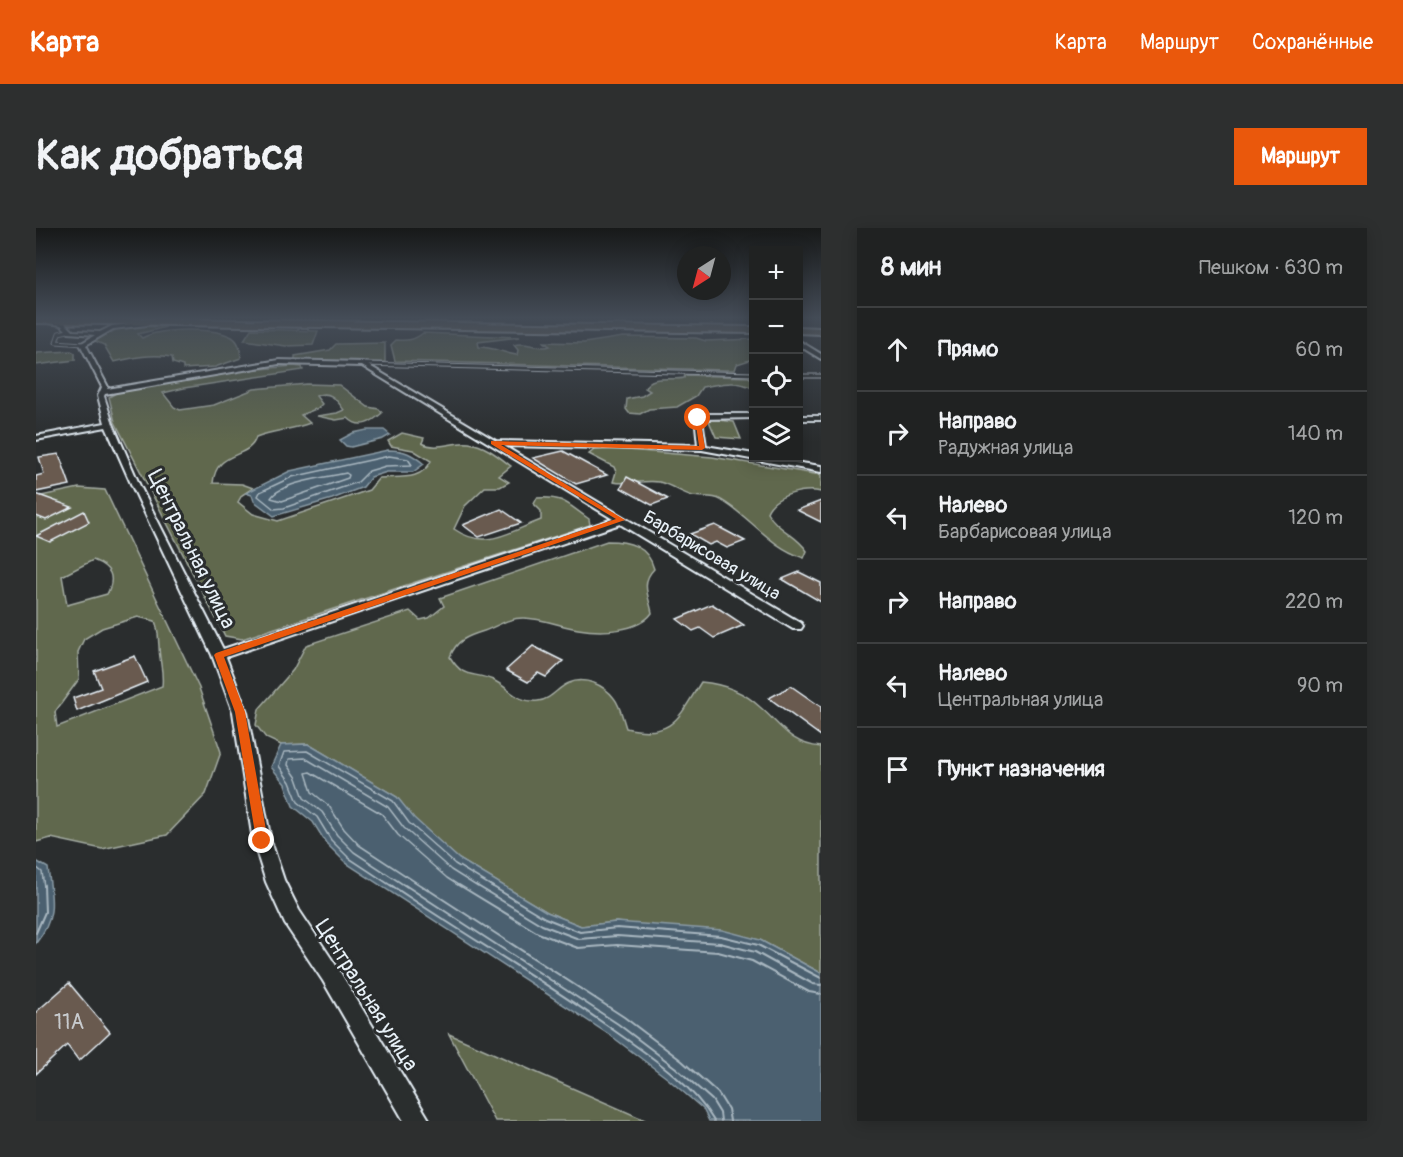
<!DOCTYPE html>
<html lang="ru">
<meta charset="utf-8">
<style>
body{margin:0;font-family:Pangolin,sans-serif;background:#2d2f2f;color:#f1f3f6}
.controls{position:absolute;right:18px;top:18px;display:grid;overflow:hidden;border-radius:0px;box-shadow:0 3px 15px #0003}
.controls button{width:54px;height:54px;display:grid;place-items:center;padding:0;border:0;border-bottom:2px solid #3d3f40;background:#202222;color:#f1f3f6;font:30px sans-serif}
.compass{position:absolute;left:641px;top:18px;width:54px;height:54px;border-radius:50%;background:#202222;box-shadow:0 3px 15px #0003;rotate:216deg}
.stop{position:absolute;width:18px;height:18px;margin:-14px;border:4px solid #ea580c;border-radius:50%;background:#fff}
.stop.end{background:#ea580c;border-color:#fff;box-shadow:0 2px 6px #0008}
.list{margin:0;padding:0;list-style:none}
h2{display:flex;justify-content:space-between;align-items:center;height:78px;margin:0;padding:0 24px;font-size:26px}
h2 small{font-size:20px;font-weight:400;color:#a2a4a5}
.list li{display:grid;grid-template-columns:39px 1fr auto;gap:18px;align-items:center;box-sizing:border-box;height:84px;padding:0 24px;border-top:2px solid #3d3f40}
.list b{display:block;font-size:22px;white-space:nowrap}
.list p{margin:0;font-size:20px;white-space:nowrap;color:#a2a4a5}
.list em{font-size:20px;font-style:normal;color:#a2a4a5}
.icon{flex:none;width:33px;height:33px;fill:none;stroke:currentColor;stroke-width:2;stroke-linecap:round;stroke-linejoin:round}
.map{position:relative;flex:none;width:785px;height:893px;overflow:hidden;border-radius:0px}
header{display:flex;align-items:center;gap:36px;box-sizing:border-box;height:84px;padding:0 30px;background:#ea580c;color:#fff}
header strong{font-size:28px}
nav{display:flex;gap:33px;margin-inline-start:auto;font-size:21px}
.intro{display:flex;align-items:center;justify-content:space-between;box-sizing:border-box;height:144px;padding:0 36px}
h1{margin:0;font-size:42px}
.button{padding:15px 27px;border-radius:0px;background:#ea580c;color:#fff;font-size:21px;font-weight:700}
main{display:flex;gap:36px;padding:0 36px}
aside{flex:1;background:#202222;border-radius:0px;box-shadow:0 3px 15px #0003}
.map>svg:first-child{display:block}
.green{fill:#61674e;stroke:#a4aca3;stroke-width:1.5;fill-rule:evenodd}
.water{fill:#4b616f;stroke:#8a9ba6;stroke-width:1.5}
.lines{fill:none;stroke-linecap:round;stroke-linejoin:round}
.shore-far1{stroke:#a9b7c1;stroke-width:1.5}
.shore{stroke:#a9b7c1;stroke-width:2}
.building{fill:#695a50;stroke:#e8f1f8;stroke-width:1.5}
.lane-casing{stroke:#e8f1f8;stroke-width:5}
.street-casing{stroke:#e8f1f8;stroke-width:4}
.highway-casing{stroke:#e8f1f8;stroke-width:4}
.lane{stroke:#2a2d2e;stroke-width:3}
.street{fill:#2a2d2e;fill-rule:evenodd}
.highway{fill:#726b5a;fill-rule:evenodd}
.route{fill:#ea580c}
.labels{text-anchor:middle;stroke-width:6;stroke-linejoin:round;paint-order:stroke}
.far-street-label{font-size:18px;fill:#e8f1f8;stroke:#2a2d2e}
.street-label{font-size:21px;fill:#e8f1f8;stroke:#2a2d2e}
.near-number-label{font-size:21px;fill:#c8cbce}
</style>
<header>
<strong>Карта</strong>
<nav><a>Карта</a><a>Маршрут</a><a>Сохранённые</a></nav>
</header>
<div class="intro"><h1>Как добраться</h1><a class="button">Маршрут</a></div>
<main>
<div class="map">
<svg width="785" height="893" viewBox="0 0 785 893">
<rect width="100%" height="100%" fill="#2a2d2e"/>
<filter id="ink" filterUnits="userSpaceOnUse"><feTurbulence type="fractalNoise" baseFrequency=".0167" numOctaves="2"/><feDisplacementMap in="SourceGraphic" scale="12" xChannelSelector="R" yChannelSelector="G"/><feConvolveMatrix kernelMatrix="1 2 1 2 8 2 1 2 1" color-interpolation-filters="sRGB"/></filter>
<g filter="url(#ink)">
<g class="green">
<path d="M 96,98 L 130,99 L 102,106 L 106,110 C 124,100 178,99 196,109 C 204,114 204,122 205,130 L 179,139 L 147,141 L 147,138 L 137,135 L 136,129 C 114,126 99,129 78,134 L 68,117 L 59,113 L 81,101 Z"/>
<polygon points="215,101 282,103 277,117 250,118 208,112"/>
<path d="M 387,105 L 484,109 L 442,114 L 443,119 C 457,119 467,125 481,127 L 482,122 L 478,117 C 490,113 503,122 514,118 L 507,114 L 548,115 L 587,109 L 660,110 L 670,113 L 717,111 L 717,131 L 701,136 L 699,142 L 690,142 L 359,133 L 355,117 L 360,112 C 372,113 378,112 387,105 Z"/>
<polygon points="349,115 349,134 259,132 259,128 294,122 300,116"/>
<polygon points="35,123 39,125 39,132 0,137 0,125"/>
<path d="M 257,138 L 266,139 L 267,142 L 148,160 L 127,165 L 138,179 L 144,182 L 178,177 L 218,161 L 271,156 L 303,157 L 332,179 L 343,181 L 346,185 C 336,194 324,202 312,190 L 300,192 L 281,188 L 301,185 L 308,182 C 300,171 294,162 280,168 L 286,176 L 282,180 L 265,187 L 274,195 C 256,202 237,202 220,209 C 214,232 180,221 177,255 L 206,256 L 217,260 L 206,267 L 202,274 L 217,286 L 242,293 L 333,262 L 343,250 C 362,248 385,254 395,233 L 377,222 L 355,218 L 352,213 L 366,205 L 388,210 L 386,215 C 401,223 417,213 433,215 C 449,217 462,228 475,238 L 463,248 L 473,254 L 464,259 L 449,259 L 429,278 L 418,301 C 450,323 472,304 505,292 L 505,283 L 498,276 L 501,270 C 529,268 532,277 553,291 L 554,297 L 206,411 L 189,408 L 79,194 L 73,169 L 85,162 L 203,143 Z"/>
<path d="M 649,147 L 712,149 L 717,151 L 717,160 C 698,151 686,156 666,159 L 660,168 L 641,179 L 613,181 L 604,186 L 593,185 L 590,181 L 591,171 L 606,168 L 614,163 L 609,160 C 615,146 635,153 648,150 Z"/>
<polygon points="676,191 698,194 705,211 680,209 673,193"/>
<path d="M 580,221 L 676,229 L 785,247 L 785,264 C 768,260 738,267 731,284 C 741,302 761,307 771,323 L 768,330 C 732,318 716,290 685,272 C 676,267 666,270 657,268 C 645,265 636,257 623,254 C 607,252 592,257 577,254 L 580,244 L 578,239 L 553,226 L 558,222 Z"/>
<path d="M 43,260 L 69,262 L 163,460 L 185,524 L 170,566 L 131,607 L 66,621 L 15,610 L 0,614 L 0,269 ZM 57,332 C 75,339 80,349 71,366 L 31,377 L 26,348 ZM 102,389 L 119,393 C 123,403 122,408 123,418 C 123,432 128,443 126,458 L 21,499 L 19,484 L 43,451 L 42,424 L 48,411 L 66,400 Z"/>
<path d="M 571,313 C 593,313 612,318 618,341 C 604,355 613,368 616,385 C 602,404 565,405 542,401 C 524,398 506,390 487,390 C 472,390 462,398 448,403 C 432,408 420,412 414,429 C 428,452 436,443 457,452 C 474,460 480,475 502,473 C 515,472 522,459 533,455 C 549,448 568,457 578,470 C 584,477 587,491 590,500 C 637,511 643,489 665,454 C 688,456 707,463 724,479 C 746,498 754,516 785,519 L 785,745 L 724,712 L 580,694 L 545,698 L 511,684 L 423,631 L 377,590 L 361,569 L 272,516 L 245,517 L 230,510 L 220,497 L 223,481 L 257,442 L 270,417 L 374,383 L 384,392 L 393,390 L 408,378 L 404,370 Z"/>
<polygon points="413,806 609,892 609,893 459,893"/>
</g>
<g class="water">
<polygon points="331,202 348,202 354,207 347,211 315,219 310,218 304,212 317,205"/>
<path d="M 352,222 C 369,222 376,226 388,236 L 377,244 L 351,244 L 335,249 L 327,259 L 296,271 L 238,288 L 218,273 L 216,267 L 210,265 L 254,243 Z"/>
<polygon points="272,516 361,569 378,590 423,631 511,684 545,698 580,694 686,702 724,712 785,745 785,893 673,893 667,881 631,850 574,807 310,635 290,615 277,594 257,578 249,556 235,539 245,517"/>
<path d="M 0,633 L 12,640 C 16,672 21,689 0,715 Z"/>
</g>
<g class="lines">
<g class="shore-far1">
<polygon points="353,228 372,231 376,237 350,238 333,243 322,254 248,280 238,281 222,268 224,264 256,249"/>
<path d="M 310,245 L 313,247 L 312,250 L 246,273 L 235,270 C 245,254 292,249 310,245 Z"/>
<polyline points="0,639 6,644 8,659"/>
<polyline points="357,659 313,630 295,612 281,589 262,574 254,554 243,538 248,524 271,523 357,573 373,595 419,636 457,659"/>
<polyline points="371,659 318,624 301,607 286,584 268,570 261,550 252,537 253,531 269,530 352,579 368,600 415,642 442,659"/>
<polyline points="387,659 323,617 308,601 293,578 276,564 270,545 274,544 346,586 362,607 411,650 425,659"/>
</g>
<g class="shore">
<path d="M 355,657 C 427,706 502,749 573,799 C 611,826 654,853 678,893"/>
<polyline points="369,657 582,796 640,840 676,872 684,885 685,893"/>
<polyline points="385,657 588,789 646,833 682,865 692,881 694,893"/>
<polyline points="423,657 502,705 542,720 581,717 682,724 716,733 773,764 785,766"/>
<polyline points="440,657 506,697 543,711 581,708 684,715 719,724 777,756 785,757"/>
<polyline points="454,657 509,690 544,704 581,700 685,708 722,717 785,750"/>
<polyline points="0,705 9,684 8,657"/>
</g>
</g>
<g class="building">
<polygon points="527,223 558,240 571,247 540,256 497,230"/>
<polygon points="23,226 34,257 0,264 0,248 8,246 3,229"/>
<polygon points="591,249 632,271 616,277 585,260"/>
<polygon points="0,266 36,279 10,292 0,288"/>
<polygon points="785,273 785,294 761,282"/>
<polygon points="465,281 485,295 443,309 427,297"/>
<polygon points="48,283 53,294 14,314 0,308"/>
<polygon points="679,297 709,313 691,320 680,314 673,317 654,306"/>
<polygon points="763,344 785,355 785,374 746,351"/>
<polygon points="676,376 708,397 678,410 664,400 657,403 641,391"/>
<polygon points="497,418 527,433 510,449 502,445 492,454 470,442"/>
<polygon points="99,428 111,454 41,483 37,470 65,460 58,443"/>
<polygon points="755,458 785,479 785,508 733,470"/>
<polygon points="33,755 74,804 43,833 31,817 0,846 0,784"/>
</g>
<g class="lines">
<defs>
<g id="lane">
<polyline points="32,103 23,105 20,114 47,116"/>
<polyline points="327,136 718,146"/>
<polyline points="762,148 785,148"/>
</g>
<g id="street">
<path d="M 8,91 L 29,95 L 37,103 L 64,104 L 76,98 L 113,94 L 111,97 L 77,101 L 50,117 L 72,159 L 71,161 L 243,132 L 327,134 L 460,213 L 662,217 L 659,188 L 669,186 L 718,186 L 718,190 L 666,191 L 670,218 L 718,226 L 718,230 L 732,230 L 785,238 L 785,244 L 666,222 L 468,218 L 765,395 L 767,398 L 765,401 L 757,401 L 584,296 L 190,429 L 211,484 L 235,613 L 248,652 L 263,682 L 301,739 L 394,893 L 368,893 L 287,753 L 249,696 L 230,654 L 217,613 L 197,484 L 176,427 L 96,258 L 70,199 L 0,212 L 0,208 L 69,195 L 62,168 L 66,159 L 44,116 L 59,107 L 33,105 L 25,97 L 6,94 ZM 243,136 L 326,138 L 577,291 L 187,421 L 104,258 L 77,196 L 68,168 L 69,166 Z"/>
<polygon points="762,112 785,126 785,131 762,117"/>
<rect x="762" y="188" width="23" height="4"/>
</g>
<g id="highway">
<polygon points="0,89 718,99 718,105 0,95"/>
<polygon points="762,99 785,100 785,106 762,105"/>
</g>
</defs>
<use href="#lane" class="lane-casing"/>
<use href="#street" class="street-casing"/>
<use href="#highway" class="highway-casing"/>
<use href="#lane" class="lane"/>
<use href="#street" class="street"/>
<use href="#highway" class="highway"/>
</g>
</g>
<linearGradient id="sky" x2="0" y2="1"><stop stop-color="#171919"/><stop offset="0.42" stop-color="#444c57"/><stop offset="1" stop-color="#444c57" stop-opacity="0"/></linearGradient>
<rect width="785" height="214" fill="url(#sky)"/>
<polygon class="route" points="662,188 664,190 669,220 666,222 465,217 589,292 188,429 209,484 232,613 230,617 221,617 199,484 178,427 180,425 580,291 455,216 455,213 663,218 659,190"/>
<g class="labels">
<g class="far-street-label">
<text transform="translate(676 327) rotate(31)" y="6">Барбарисовая улица</text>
</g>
<g class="street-label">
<text transform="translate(156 321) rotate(64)" y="7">Центральная улица</text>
<text transform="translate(331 767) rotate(58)" y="7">Центральная улица</text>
</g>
<g class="near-number-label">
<text x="33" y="801">11А</text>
</g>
</g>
</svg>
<div class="controls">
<button>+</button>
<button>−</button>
<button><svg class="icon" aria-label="locate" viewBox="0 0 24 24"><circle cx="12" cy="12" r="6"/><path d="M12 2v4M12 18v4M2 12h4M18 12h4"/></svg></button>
<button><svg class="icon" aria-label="layers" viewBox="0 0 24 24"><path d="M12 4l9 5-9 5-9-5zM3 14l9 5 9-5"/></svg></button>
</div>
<svg class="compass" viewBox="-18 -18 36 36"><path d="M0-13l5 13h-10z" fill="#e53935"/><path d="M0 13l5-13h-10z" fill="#a2a4a5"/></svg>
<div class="stop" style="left:662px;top:190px"></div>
<div class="stop end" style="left:226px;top:613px"></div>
</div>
<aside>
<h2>8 мин<small>Пешком · 630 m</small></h2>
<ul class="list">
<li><svg class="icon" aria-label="ahead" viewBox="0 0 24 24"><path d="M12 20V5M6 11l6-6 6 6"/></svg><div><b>Прямо</b></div><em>60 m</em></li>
<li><svg class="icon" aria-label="right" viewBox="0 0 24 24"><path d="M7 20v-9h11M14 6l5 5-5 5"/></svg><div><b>Направо</b><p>Радужная улица</p></div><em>140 m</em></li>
<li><svg class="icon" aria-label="left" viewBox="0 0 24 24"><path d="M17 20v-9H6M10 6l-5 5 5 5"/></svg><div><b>Налево</b><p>Барбарисовая улица</p></div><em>120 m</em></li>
<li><svg class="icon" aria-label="right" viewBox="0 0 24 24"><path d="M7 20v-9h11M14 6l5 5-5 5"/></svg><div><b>Направо</b></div><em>220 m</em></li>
<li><svg class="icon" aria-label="left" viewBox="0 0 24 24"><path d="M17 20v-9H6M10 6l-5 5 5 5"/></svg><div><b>Налево</b><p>Центральная улица</p></div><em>90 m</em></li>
<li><svg class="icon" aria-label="arrive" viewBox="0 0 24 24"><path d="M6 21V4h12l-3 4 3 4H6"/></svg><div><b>Пункт назначения</b></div></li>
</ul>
</aside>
</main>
